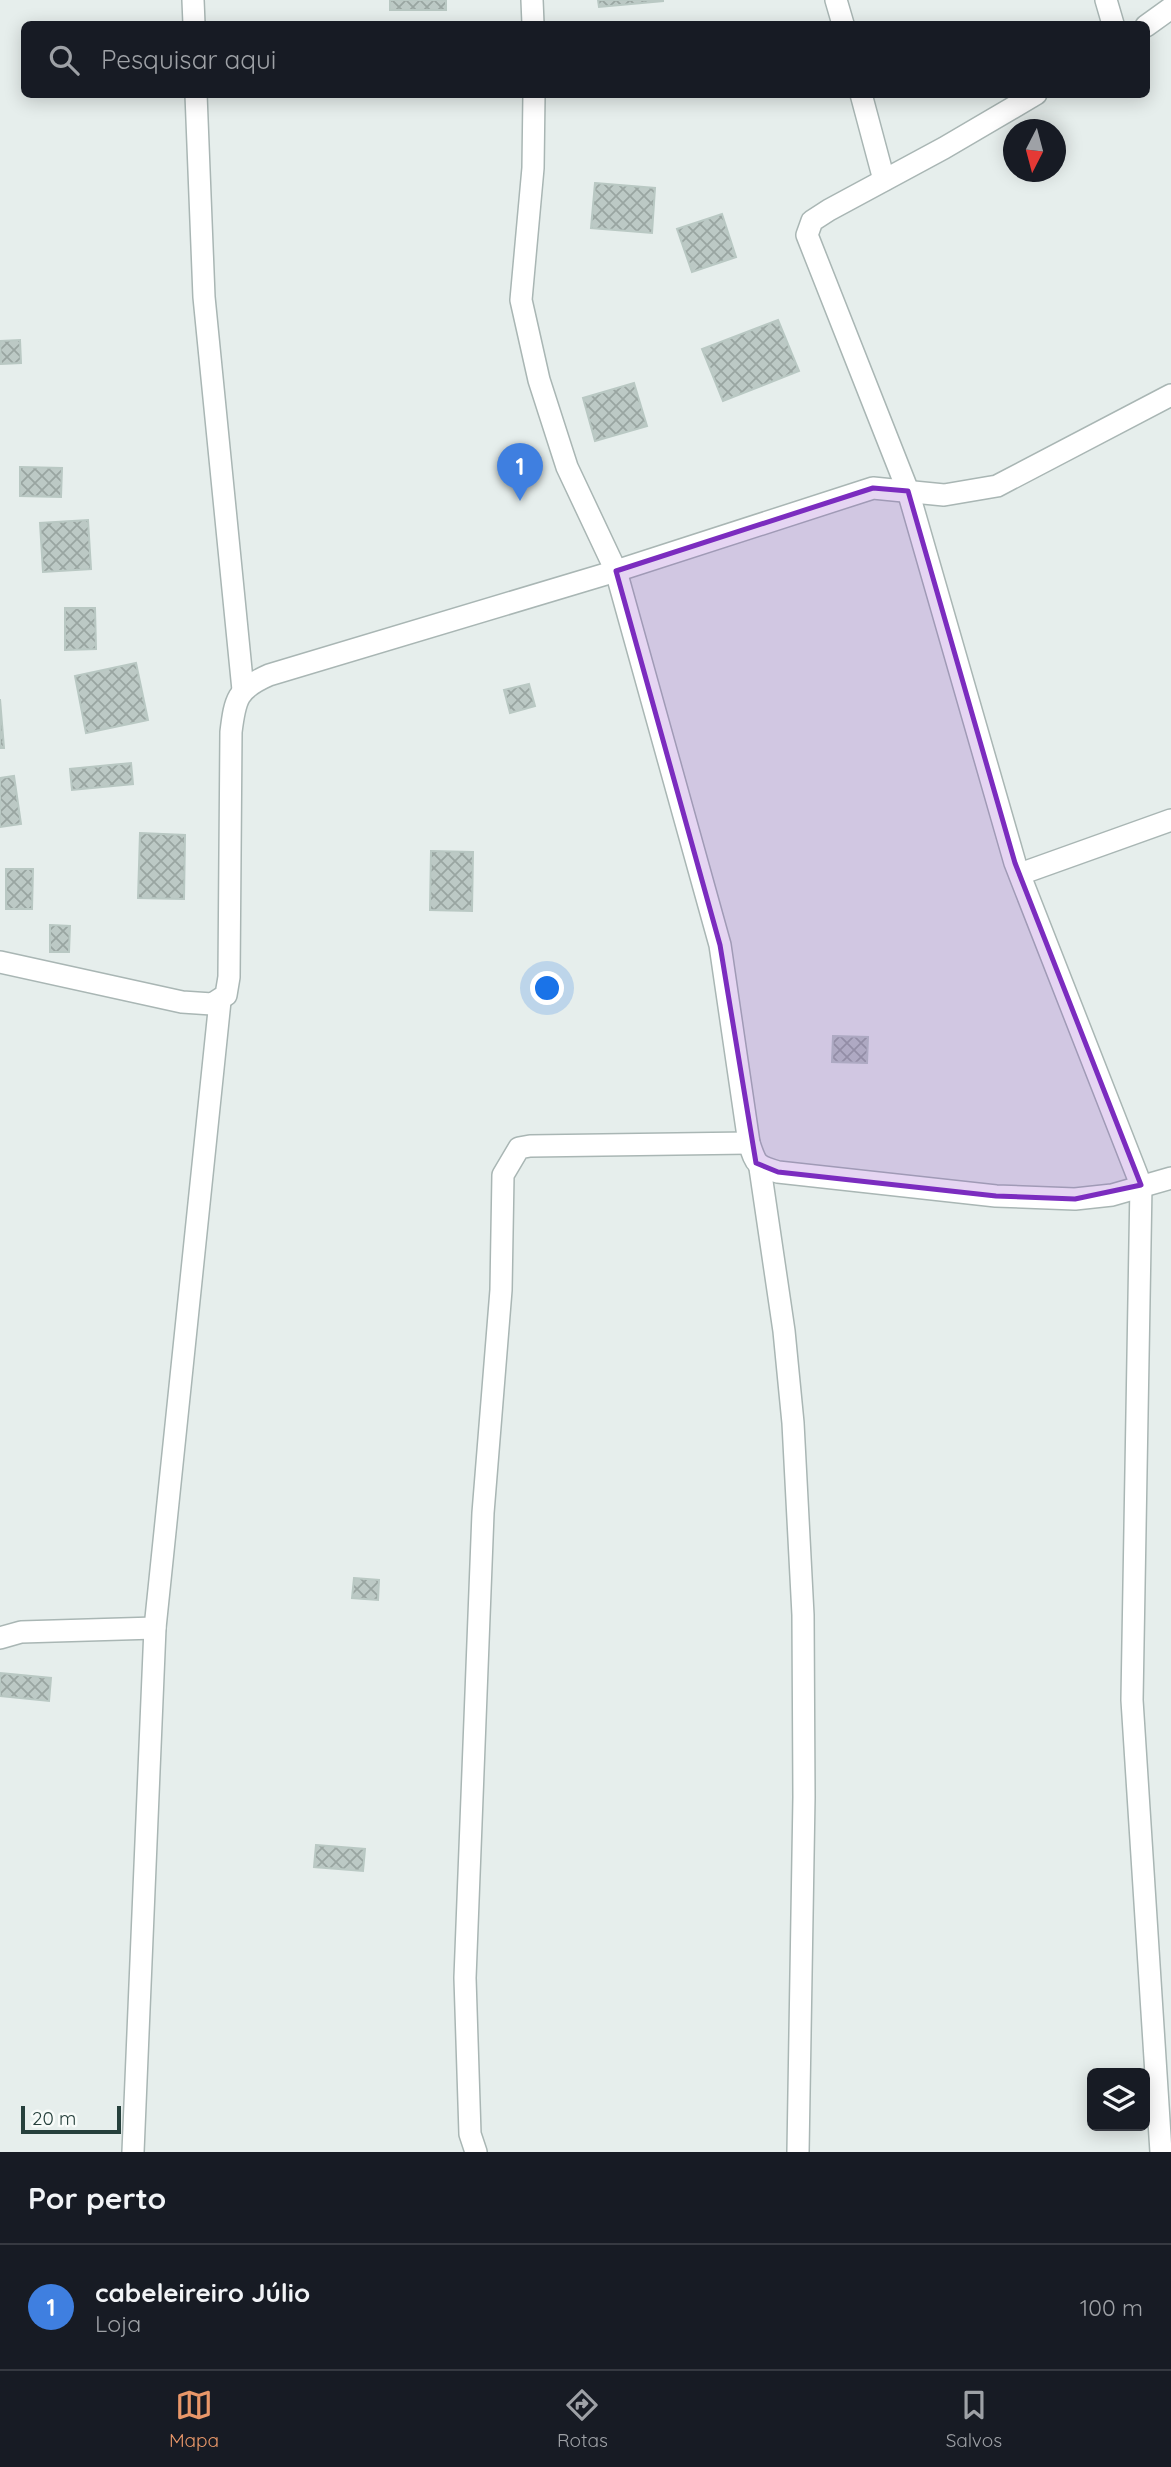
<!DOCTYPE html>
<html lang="pt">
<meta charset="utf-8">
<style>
body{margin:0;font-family:Quicksand,sans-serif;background:#20242c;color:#f1f3f6}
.controls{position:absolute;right:21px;bottom:21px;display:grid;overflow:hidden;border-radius:10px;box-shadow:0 4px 18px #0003}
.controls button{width:63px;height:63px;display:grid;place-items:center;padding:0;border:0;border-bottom:2px solid #363941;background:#171b24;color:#f1f3f6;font:35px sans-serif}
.compass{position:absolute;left:1003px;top:119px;width:63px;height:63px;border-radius:50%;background:#171b24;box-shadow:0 4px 18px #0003;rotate:186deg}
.scale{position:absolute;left:21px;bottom:18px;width:100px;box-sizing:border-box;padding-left:7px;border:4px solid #26403c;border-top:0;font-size:19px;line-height:24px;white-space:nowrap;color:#26403c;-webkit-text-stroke:5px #f7fbf9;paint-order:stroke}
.you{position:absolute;left:548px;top:989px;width:24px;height:24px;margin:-18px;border:5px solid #fff;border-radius:50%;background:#1a73e8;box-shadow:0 0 0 10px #1a73e833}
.badge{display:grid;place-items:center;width:46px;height:46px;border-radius:50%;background:#e99769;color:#fff;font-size:23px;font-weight:700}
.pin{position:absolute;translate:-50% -58px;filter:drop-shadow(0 2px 4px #0008)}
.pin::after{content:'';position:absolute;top:37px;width:24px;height:21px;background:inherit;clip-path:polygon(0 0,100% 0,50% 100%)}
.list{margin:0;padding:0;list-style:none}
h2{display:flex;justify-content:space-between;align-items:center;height:91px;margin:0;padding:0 28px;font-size:30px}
h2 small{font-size:23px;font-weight:400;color:#9ea1a6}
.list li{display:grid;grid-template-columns:46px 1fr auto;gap:21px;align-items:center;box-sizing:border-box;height:126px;padding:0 28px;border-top:2px solid #363941}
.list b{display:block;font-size:26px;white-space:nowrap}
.list p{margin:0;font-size:23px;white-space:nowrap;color:#9ea1a6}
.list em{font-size:23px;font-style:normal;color:#9ea1a6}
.icon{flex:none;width:38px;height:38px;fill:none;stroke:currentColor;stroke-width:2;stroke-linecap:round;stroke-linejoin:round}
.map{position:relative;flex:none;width:1171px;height:2152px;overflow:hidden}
.search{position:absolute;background:#171b24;box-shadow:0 4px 18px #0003;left:21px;right:21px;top:21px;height:77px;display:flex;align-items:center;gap:18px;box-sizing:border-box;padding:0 24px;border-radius:10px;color:#9ea1a6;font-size:26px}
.sheet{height:217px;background:#171b24}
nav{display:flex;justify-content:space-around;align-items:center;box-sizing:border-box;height:98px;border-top:2px solid #363941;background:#171b24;font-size:19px;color:#9ea1a6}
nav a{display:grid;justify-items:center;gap:4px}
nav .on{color:#e99769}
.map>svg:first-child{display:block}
.building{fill:url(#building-cross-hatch);stroke:#b9c8c3;stroke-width:2}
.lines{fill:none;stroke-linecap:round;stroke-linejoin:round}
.minor-casing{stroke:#a9b6b4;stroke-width:24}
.minor{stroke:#fff;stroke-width:21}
.marked{fill:#7b2cbf;fill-opacity:0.2;stroke:#7b2cbf;stroke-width:5;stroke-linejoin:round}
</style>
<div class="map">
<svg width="1171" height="2152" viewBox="0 0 1171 2152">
<defs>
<pattern id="building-cross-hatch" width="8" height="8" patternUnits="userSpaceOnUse" patternTransform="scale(1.75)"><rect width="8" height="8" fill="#bcc9c5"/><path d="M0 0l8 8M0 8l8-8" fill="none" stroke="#99a5a1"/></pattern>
</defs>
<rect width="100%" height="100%" fill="#e6eeec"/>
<g class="building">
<rect x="390" y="0" width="56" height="10"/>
<polygon points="598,0 663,0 663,1 599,7"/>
<polygon points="595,183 655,188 652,233 591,228"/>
<polygon points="722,214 736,257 692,272 677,229"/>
<polygon points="778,320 799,371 723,401 702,349"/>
<polygon points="20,340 21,363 1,364 0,341"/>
<polygon points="634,383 647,426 595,441 583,398"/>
<polygon points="20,467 62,468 61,497 20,496"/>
<polygon points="88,520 91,569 43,572 40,523"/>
<polygon points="65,608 95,608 96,649 65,650"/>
<polygon points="136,663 148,720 86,733 75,676"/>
<polygon points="529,684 535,706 510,713 504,690"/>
<polygon points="0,699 4,748 0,748"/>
<polygon points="131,763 133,784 72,790 70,769"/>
<polygon points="14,776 21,824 0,827 0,778"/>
<polygon points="140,833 185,835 184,899 138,898"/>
<polygon points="431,851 473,852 472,911 430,910"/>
<polygon points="6,869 33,869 32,909 6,909"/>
<polygon points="50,925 70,926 69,952 50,952"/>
<polygon points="833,1036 868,1037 867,1063 832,1062"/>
<polygon points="354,1578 379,1580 378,1600 352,1598"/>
<polygon points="0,1673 51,1678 49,1701 0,1696"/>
<polygon points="316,1845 365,1849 363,1871 314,1867"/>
</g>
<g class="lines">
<defs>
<g id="minor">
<polyline points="193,0 194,24"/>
<polyline points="532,0 533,24"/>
<polyline points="836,0 843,24"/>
<polyline points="1106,0 1113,24"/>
<polyline points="1146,26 1171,8"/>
<polyline points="196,94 204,297 243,690"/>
<path d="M 534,94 L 533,168 L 521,300 L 539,380 L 567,467 L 616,571 L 720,945 L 749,1143 C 756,1164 756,1166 778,1172 L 996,1196 L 1075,1199 L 1112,1195 L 1171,1178"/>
<polyline points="861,94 884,180"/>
<polyline points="1036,94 944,148 829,210 812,221 807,235 908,491 1015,863 1141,1185 1132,1700 1161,2152"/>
<polyline points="1020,874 1171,820"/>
<path d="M 0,962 L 182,1002 L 212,1004 L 226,995 L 229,977 L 231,732 C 235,699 237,689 269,675 L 616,571 L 873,488 L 944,495 L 997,486 L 1171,395"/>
<polyline points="760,1168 784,1331 793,1423 803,1615 804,1797 798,2152"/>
<polyline points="0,1638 21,1632 155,1628"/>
<polyline points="133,2152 155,1628 220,1001"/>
<polyline points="476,2152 470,2134 465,1978 483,1513 501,1290 503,1175 519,1148 530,1146 749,1143"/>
</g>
</defs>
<use href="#minor" class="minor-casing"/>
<use href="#minor" class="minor"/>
</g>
<path class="marked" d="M 873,488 L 908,491 L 1015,863 L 1141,1185 L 1075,1199 L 996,1196 L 778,1172 L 756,1163 L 720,945 L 616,571 Z"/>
</svg>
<div class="controls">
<button><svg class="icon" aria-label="layers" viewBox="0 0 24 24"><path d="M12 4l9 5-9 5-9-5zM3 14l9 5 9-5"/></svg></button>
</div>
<svg class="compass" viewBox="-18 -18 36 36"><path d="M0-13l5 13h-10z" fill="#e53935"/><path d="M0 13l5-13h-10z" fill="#9ea1a6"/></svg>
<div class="scale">20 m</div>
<div class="you"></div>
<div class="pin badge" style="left:520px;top:501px;background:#3f7fe0">1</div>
<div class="search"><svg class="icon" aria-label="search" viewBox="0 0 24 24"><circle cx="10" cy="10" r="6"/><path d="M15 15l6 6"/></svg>Pesquisar aqui</div>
</div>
<section class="sheet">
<h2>Por perto<small></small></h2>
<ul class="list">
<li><span class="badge" style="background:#3f7fe0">1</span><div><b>cabeleireiro Júlio</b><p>Loja</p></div><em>100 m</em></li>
</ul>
</section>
<nav>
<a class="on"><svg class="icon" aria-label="map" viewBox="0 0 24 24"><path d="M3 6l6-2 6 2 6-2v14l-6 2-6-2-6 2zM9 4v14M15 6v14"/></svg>Mapa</a>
<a><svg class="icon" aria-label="directions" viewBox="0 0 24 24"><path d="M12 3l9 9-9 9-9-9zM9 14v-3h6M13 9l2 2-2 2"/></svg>Rotas</a>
<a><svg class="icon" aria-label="saved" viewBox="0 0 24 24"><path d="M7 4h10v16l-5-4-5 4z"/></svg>Salvos</a>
</nav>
